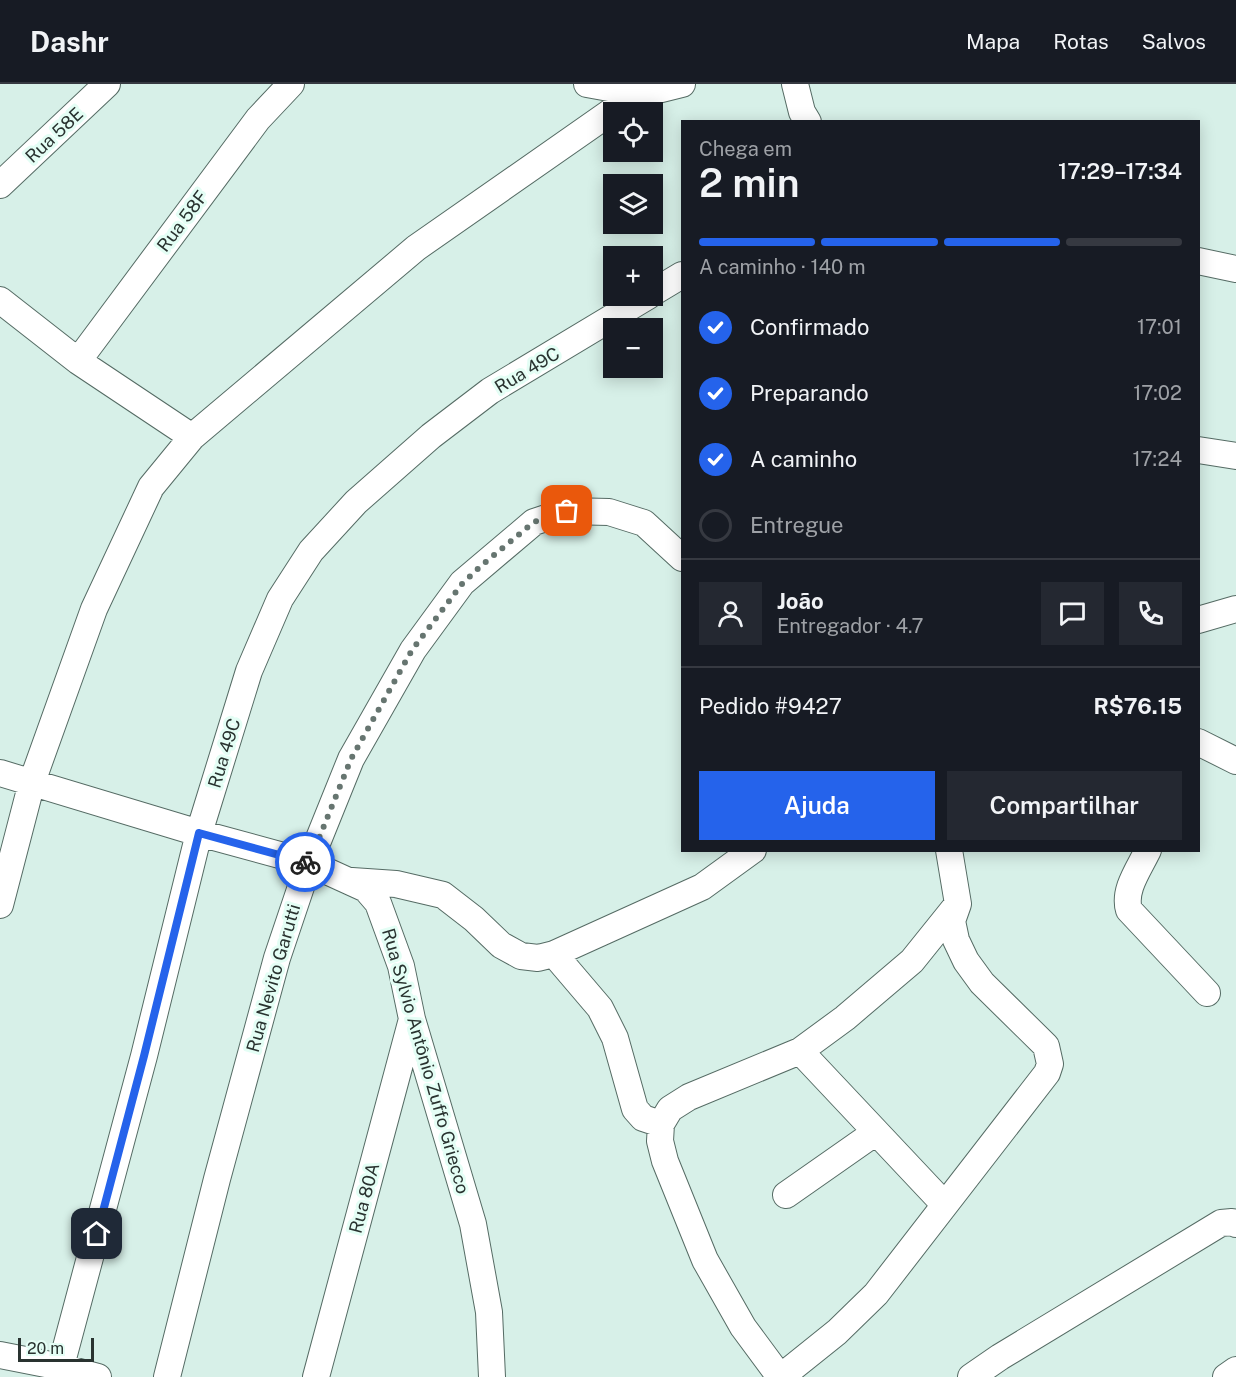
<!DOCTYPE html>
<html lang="pt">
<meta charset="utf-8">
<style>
body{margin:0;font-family:"Public Sans",sans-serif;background:#242831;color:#f1f3f6;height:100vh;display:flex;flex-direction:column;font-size:22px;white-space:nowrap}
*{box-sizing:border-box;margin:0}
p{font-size:20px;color:#9ea1a6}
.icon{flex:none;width:33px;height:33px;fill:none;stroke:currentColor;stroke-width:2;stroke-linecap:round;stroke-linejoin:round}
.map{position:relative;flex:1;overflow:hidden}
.panel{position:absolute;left:681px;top:36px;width:519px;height:732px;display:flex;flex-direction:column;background:#171b24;border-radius:0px;box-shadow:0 3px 15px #0003}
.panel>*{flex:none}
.controls{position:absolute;left:603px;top:18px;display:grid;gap:12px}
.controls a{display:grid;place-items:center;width:60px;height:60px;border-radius:0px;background:#171b24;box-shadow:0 3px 15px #0003;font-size:30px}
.scale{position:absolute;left:18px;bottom:15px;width:76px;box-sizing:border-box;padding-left:6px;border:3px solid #293330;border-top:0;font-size:16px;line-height:21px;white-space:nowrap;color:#293330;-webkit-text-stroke:4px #e4fef5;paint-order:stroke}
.pin{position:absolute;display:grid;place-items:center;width:51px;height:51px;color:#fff;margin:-26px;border-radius:12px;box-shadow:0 3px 9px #0006}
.courier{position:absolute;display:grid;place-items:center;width:60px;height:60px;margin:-30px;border:4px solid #2563eb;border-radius:50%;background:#fff;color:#222;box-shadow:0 2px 8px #0007}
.head em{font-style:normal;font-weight:600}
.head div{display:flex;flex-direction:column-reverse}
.head{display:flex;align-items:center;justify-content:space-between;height:102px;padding:0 18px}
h1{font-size:39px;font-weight:600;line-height:45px}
.bar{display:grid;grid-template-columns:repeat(4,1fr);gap:9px 6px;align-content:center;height:72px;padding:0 18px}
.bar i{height:8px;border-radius:4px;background:#363941}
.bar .on{background:#2563eb}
.bar p{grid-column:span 4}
.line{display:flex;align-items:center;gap:15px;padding:0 18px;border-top:2px solid #363941}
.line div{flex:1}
.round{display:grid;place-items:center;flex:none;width:63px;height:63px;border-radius:0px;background:#242831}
ol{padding:0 18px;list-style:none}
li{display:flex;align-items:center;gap:18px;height:66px}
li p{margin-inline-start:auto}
li .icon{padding:6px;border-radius:50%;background:#2563eb;color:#fff;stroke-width:4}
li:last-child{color:#9ea1a6}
li i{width:33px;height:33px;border:3px solid #363941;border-radius:50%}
.action{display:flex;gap:12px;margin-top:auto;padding:12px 18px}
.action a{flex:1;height:69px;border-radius:0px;background:#2563eb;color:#fff;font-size:24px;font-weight:600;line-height:69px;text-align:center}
.action a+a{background:#242831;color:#f1f3f6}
header{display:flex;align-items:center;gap:36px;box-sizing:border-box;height:84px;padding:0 30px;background:#171b24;border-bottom:2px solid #363941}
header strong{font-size:28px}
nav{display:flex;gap:33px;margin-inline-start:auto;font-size:21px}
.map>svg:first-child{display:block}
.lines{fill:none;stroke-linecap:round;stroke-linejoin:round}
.minor-casing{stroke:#556b64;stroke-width:28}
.minor{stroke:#fff;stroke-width:26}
.done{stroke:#667570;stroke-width:6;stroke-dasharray:0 10.8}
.route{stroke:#2563eb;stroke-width:8}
.labels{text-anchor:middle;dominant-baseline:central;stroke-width:6;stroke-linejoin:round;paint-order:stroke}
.street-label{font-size:18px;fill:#293330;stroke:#e4fef5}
</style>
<header>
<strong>Dashr</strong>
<nav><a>Mapa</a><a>Rotas</a><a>Salvos</a></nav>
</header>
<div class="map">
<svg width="1236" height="1293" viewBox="0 0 1236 1293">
<rect width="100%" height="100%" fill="#d7f0e8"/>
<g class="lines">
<g class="minor-casing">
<path id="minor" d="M587,0L642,10
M795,0L802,28L808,38
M0,101L107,0
M1198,177L1236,185
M652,209L682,191
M0,216L78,277L192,353
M78,277L258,35L291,0
M1198,366L1236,372
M1198,536L1236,525
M1198,658L1236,677
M0,689L199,749L309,779L366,805L378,819L401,882L412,935L473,1140L489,1228L492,1293
M1148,766C1139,785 1123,806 1129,826L1207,909
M352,797L396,800L443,811L474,835L501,861L521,872L538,874L554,870L702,803L753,766
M0,821L32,698L94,525L151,403L192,353L416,164L615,25L642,10L682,0
M554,870L600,924L615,954L635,1025L643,1034L661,1040
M800,967L944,1120
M786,1111L876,1048
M0,1271L61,1283L98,1293
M58,1293L144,972L199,749L249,587L280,515L311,467L356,418L431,352L490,307L648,212
M167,1293L217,1095L277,874L309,779L351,675L413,566L462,499L534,438L567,427L609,428L644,439L682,474
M316,1293L412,935
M780,1293L743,1243L705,1176L665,1077L660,1057L661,1040L670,1025L689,1013L800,967L845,934L912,877L957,821
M781,1293L837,1248L876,1210L1047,989L1050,980L1046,962L982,899L966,877L956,856L952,837L958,820L949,766
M971,1293L1000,1273L1221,1139L1232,1138L1236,1140
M1226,1293L1236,1286"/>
</g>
<use href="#minor" class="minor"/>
</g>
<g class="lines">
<path class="done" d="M305,778L309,779L351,675L412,566L462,500L482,481L534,438L567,427"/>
<path class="route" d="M97,1150L144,972L199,749L305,778"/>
</g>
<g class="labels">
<g class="street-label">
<text transform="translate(54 51) rotate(-43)">Rua 58E</text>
<text transform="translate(182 137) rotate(-53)">Rua 58F</text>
<text transform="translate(527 286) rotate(-31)">Rua 49C</text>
<text transform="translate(224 669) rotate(-73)">Rua 49C</text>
<text transform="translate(273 894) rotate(-74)">Rua Nevito Garutti</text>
<text transform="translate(426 977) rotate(74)">Rua Sylvio Antônio Zuffo Griecco</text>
<text transform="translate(364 1114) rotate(-75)">Rua 80A</text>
</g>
</g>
</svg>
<div class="controls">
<a><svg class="icon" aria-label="locate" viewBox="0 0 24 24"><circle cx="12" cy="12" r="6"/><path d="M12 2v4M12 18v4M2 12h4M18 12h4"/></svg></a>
<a><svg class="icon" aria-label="layers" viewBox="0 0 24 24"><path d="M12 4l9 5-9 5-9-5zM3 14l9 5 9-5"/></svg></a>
<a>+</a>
<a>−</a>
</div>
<div class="scale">20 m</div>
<div class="pin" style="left:567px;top:427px;background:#ea580c"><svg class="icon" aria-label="bag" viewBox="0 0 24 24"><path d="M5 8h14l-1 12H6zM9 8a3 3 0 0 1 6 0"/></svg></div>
<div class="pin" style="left:97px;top:1150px;background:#1f2937"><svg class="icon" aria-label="home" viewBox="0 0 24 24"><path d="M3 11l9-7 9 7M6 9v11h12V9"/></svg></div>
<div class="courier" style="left:305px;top:778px"><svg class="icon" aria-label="bike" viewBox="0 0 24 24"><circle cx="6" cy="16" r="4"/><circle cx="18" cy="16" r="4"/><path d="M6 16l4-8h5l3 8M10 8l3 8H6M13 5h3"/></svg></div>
<section class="panel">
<div class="head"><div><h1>2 min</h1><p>Chega em</p></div><em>17:29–17:34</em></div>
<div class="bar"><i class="on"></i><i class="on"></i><i class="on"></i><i></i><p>A caminho · 140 m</p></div>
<ol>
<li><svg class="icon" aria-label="check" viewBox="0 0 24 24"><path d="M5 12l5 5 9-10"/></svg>Confirmado<p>17:01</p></li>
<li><svg class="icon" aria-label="check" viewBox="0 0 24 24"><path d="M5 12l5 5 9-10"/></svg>Preparando<p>17:02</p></li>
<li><svg class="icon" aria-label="check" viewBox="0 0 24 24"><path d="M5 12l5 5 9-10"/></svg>A caminho<p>17:24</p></li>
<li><i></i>Entregue</li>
</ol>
<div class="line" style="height:108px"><a class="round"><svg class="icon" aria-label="person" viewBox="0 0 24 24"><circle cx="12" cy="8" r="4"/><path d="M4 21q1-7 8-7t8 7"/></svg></a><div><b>João</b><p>Entregador · 4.7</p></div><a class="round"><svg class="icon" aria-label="chat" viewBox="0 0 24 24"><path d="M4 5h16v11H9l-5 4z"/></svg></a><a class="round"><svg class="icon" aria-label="phone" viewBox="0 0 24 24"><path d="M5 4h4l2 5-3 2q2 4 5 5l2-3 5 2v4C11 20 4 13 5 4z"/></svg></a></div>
<div class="line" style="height:78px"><div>Pedido #9427</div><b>R$76.15</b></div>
<div class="action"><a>Ajuda</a><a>Compartilhar</a></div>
</section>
</div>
